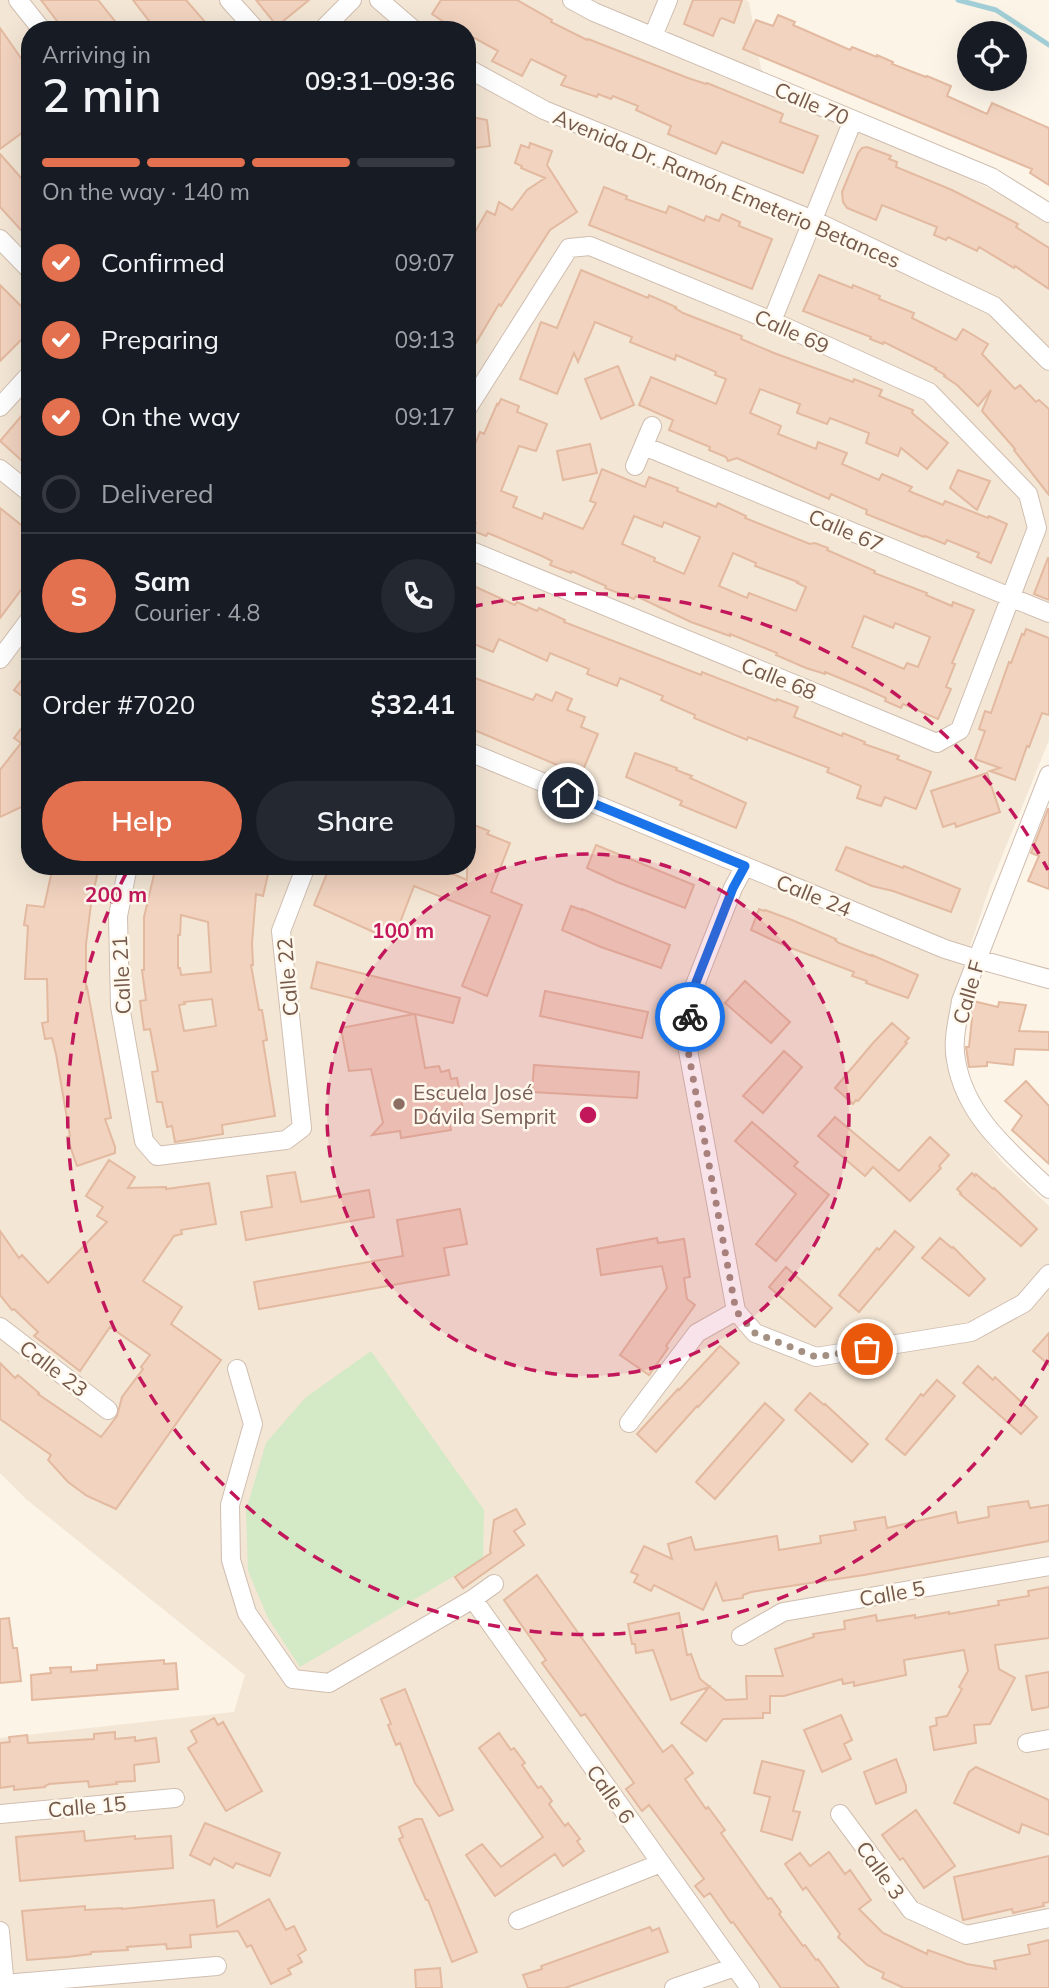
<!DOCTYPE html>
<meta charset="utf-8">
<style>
body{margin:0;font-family:Mulish,sans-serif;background:#242831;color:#f1f3f6;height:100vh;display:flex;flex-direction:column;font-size:26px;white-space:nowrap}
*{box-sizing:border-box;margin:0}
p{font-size:23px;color:#9ea1a6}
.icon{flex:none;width:38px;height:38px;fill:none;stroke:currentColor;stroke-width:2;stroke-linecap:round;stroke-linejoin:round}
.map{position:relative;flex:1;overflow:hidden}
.side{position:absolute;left:21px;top:21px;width:455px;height:854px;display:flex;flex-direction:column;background:#171b24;border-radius:28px;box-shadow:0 7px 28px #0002}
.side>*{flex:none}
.tools{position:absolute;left:957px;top:21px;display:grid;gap:14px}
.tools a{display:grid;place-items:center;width:70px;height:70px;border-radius:50%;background:#171b24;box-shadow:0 7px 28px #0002;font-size:35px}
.pin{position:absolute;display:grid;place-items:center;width:60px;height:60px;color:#fff;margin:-30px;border:4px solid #fff;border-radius:50%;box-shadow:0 2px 7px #0007}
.courier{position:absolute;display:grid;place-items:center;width:70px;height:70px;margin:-35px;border:5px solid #1a73e8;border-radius:50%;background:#fff;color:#222;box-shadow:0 2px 9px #0007}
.head em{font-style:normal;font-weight:600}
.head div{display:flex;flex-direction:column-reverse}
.head{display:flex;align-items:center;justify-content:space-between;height:119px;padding:0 21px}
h1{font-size:46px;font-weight:600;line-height:52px}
.bar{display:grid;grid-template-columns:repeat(4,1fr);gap:10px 7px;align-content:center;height:84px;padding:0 21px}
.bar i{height:9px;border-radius:5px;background:#363941}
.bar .on{background:#e3704f}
.bar p{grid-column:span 4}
.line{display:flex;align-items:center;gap:18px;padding:0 21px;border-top:2px solid #363941}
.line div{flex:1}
.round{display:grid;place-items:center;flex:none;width:74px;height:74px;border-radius:37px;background:#242831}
ol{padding:0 21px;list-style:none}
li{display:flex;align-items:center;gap:21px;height:77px}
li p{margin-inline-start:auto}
li .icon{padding:7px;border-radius:50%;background:#e3704f;color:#fff;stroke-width:4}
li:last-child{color:#9ea1a6}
li i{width:38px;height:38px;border:4px solid #363941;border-radius:50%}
.action{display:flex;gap:14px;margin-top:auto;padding:14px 21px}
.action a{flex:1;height:80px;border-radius:42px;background:#e3704f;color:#fff;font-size:28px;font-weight:600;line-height:80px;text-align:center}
.action a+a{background:#242831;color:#f1f3f6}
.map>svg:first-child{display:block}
.residential{fill:#f3e6d5;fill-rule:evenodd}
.green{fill:#d4e9c5}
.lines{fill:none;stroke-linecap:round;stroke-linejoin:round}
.stream{stroke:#a2cfd7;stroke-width:5}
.building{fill:#f1d3bf;stroke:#e3b9a0;stroke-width:2;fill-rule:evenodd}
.minor-casing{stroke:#d0beb0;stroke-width:20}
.minor{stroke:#fff;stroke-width:18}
.done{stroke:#a49082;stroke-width:7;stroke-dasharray:0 12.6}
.route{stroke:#1a73e8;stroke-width:9}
.ring{fill:none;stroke:#c2185b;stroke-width:3.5;stroke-dasharray:12 9}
.education-dot{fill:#8d6e63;stroke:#fff8ed;stroke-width:2.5}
.labels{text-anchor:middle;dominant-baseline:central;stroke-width:5;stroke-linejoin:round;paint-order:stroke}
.street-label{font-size:21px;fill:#755a4c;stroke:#fff8ed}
.education-label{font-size:21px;fill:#785e54;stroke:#fff8ed;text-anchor:start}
.centre{fill:#c2185b;stroke:#fff8ed;stroke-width:3.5}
.ring-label{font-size:21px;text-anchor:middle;font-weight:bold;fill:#c2185b;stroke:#fff8ed;stroke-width:5;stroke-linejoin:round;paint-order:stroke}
</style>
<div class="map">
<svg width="1049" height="1988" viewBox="0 0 1049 1988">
<rect width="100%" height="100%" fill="#fcf4e7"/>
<path class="residential" d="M0,0H745L749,2L763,80L1049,217V740L990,886L960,977L949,1034L952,1056L971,1121L1002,1162L1049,1206V1988H0V1738L234,1712L245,1675L26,1499L0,1473ZM30,30H467V866H30Z"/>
<path class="green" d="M371,1351L484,1510L483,1559L300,1667L268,1618L248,1571L246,1510L266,1443L305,1398Z"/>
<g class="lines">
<path class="stream" d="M958,0L996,10L1049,45"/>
</g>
<path class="building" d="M41,0H98L122,30H64Z
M133,0H186L212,30H156Z
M256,0H309L277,26Z
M441,0H517L552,20L551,22L587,40L588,39L688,78L706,84L707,83L783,114L780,122L818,136L803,173L722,142L716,154L668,134L671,126L636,110L638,106L613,96L611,99L598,94L597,97L561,85L566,76L531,59L522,76L492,61L498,51L467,34V30L457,28L456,30L432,14Z
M693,0H742L734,23L722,18L720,19L713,36L684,24Z
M778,15L795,22L793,25L850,50L852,47L877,57V55L893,62L892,64L926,77L927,76L951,86L947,96L987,114L992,103L1049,128V185L1030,173L1032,169L743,49L756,20L773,26Z
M0,28L30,71V127L0,149Z
M477,118L487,120L490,146L467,149V120Z
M530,143L552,151L547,165L577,212L550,230L501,306L499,304L467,358V246L487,211L495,215L499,202L512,210L527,190L545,178L521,168L522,166L515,163L521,145L529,148Z
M867,147L891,156L889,159L897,162L896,167L952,190L999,214L1018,224L1016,227L1049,248V289L1015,266L1014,268L979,247L977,251L948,237L946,240L934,235L937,227L882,205L876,220L847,208L843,202L842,192L858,153L862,148Z
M0,154L30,188V240L0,207Z
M604,187L627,196L626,199L666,213L669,206L704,221L706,216L719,221L722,214L740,222L739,226L772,239L752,289L589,225Z
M581,270L648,298L649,295L676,307L675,308L683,313L742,336L741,339L774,353L853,382L854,379L882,390L879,396L913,410L912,413L948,443L927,469L901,448L898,456L866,443L869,433L830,418L827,424L797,413L800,404L760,389L750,413L781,426L778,434L816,449L818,442L847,453L842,464L879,480L882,474L912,487L909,491L943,505L945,501L988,518L989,516L1007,524L991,563L977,557L979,553L947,540L945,544L925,536L924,537L866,514L867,510L831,494L829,499L737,458L728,461L726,457L709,450L710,447L669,430L673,420L639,405L651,377L716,404L726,379L715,375L716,372L676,355L675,360L630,342L632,337L595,322L578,362L574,353L557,394L520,379L541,322L557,328Z
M819,275L852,288L853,285L880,296L879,299L914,313L912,318L956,340L963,329L988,344L982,354L1015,389L1020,385L1036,402L1039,400L1049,409V495L1014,450L1015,449L982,411L991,390L978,406L957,385L944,376L945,375L935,369L936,368L884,342L883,344L870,339L871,337L803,311Z
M0,285L30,315V331L0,361Z
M618,366L634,405L601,419L585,379Z
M501,399L519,406L517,412L547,424L536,451L519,446L501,491L517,497L513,507L542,519L544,513L583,529L596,503L590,501L602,469L645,487L649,477L678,488L677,491L716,507L718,503L746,516L745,518L810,544L815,543L828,548L827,550L875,571L874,573L927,593L926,595L952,606L953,602L974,610L952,663L955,664L946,687L951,689L938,719L903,704L901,708L885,701L886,698L864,688L825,672V674L806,668L776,655L777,653L740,638L730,634V636L691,622L636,596L634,599L605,588L606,586L572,571L571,573L550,565L552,561L542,556L488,533L486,536L473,531L476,523L467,520V465L480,432L484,434L497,404L498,405ZM634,516L662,527L664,522L700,537L684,574L654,561L655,558L622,544ZM733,553L756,563L755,566L798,582L797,583L806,587L796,611L749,593L747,598L719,586ZM864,616L893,628L895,623L930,637L918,667L907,663L904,669L852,647Z
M30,406V468L0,441Z
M590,444L597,473L563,480L557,451Z
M958,470L990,481L977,510L950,488Z
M0,508L30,532V578L0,618Z
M1048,558H1049V600L1034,594Z
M467,583L515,605L517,602L537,611L539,608L565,620L564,622L701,675L702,672L776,701L777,699L798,707L794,717L842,736L843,733L865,742L864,744L899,756L897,759L931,772L916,809L885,797L881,806L857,798L861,786L827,772L829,768L748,737L747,740L694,718L695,715L661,700L663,696L620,678L617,686L587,674L589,669L550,653L547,661L499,639L493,652L467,641Z
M1026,629L1049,638V715L1042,713L1029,747L1027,746L1015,780L990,771L1000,768L975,759L985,731L979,729L985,711L991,713L1009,662L1011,663L1022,634L1024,635Z
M30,669V702L14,690Z
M467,675L533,700L536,694L552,701L556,692L572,699L567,710L585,717L581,727L598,734L581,775L467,727Z
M30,717V803L0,817V770L21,743L14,738Z
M635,753L677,768L676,770L692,776L690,778L746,803L736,828L680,805L682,801L626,777Z
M987,773L1000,812L956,827L955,823L943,827L931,791Z
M1048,809H1049V889L1028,881L1039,856L1031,853Z
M474,825L489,831L487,834L510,843L491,892L522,905L487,996L462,986L490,916L414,886L393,941L314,905L330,866H434L467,880V842Z
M596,845L694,885L685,908L617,882L587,868Z
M846,847L903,868L904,866L960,889L951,912L893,891L872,886L836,870Z
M53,866H99L91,904L86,944V988L87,987L111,1118L105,1119L115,1147V1153L77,1166L67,1137L70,1136L56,1054L52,1038L45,1039L42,1023L48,1022L47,979H25L28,926L24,925L27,905L44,907Z
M156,866H196V869L221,874L223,866H270L263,896L256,894L252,943L253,965H251L259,1010H262L267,1040L263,1041L275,1116L222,1125L223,1134L175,1142L172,1126L167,1127L162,1102H157L152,1072L158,1071L150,1029L144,1030L140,1001L146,1000L142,970H144V917ZM181,915L208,922L211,972L181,975L180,968H178V935H180ZM212,999L216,1026L184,1031L179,1005L185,1004L184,1002Z
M571,906L582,910V909L670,945L661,968L601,947L562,930Z
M759,909L764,911L765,910L792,920L836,939L835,940L839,943L872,956V955L918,975L908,998L866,983L867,981L852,976L854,972L786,946L751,930Z
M317,962L460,998L453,1023L415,1014L425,1068L439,1066L441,1072L449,1070L451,1079L457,1078L463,1110L457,1111L459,1121L449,1122L451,1130L401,1138L400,1131L372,1135L383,1123L371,1069L349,1071L341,1028L414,1014L311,988Z
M745,981L790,1022L771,1043L725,1003Z
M545,991L648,1012L642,1038L540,1016Z
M973,1001L998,1007L999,1002L1026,1005L1019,1031L1049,1032V1050L1015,1049L1013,1065L987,1062V1066L969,1067L966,1047H969L972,1018H970Z
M892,1023L909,1038L905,1042L907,1043L858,1101L856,1100L853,1104L835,1088L873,1043Z
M784,1051L802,1067L763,1113L743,1096Z
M534,1065L639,1072L637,1098L532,1092Z
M1026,1081L1049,1106V1164L1012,1130L1022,1116L1005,1101Z
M835,1117L899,1171L930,1137L949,1155L939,1166L941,1168L910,1201L873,1167L865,1176L818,1136Z
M752,1122L798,1162L794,1166L829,1195L776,1261L756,1244L796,1194L735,1141Z
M109,1160L135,1177L128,1188L166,1187V1189L209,1183L216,1224L181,1230L182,1234L174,1236L143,1281L182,1307L171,1324L221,1360L116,1509L87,1496L68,1482L48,1460L51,1455L0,1419V1363L15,1378L18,1375L39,1393L38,1394L101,1437L117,1416L122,1397L143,1369L141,1367L150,1355L110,1327L80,1371L34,1336L38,1332L14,1309L12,1310L0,1295V1231L19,1258L22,1255L48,1283L107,1222L97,1216L103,1207L86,1196Z
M295,1172L301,1202L369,1190L374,1217L246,1240L241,1212L272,1207L267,1176Z
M972,1173L975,1176L976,1174L993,1189L994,1188L1037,1229L1021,1246L960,1194L961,1193L957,1189Z
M460,1209L467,1244L444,1248L449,1275L259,1309L254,1282L403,1256L397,1220Z
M895,1231L914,1247L859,1312L839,1295L877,1248L879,1250Z
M657,1238L658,1243L684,1239L690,1277L684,1278L687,1299L695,1305L666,1346L668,1348L649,1375L620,1355L667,1288L662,1266L601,1275L597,1249Z
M940,1238L952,1248L953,1247L985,1279L969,1296L922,1258Z
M786,1267L832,1308L815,1327L769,1287Z
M1049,1333V1365L1033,1351Z
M720,1346L739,1363L698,1407L697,1406L656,1452L637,1434L678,1389L679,1390Z
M978,1366L993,1380L995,1377L1037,1417L1021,1434L963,1383Z
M937,1380L955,1396L905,1455L886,1439L921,1394L923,1396Z
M810,1393L824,1405L825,1404L868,1444L852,1462L795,1410Z
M765,1403L784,1420L715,1499L696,1482Z
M1028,1501L1030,1508L1049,1505V1541L864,1575L751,1592L743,1595V1598L723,1601L716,1583L703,1610L654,1585L651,1591L634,1582L638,1575L631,1572L644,1546L672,1559L668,1544L691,1537L695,1550L777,1536L779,1550L821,1543L820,1536L856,1530L854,1522L885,1517L887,1528L956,1512L958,1523L989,1517L988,1507Z
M516,1509L525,1524L514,1531L524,1545L463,1588L455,1577L491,1553L490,1551L494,1520Z
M537,1575L663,1752L672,1745L693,1773L685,1779L706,1809L708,1807L725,1830L721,1833L768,1899L771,1898L781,1912L779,1914L803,1946L805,1945L816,1960L818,1959L839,1988H781L733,1922L731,1923L710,1893L704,1897L695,1886L704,1879L649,1805L642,1811L626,1789L634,1783L585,1714L581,1716L542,1663L546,1660L504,1600Z
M1049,1587V1638L995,1645L999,1669L1015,1678L990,1724L974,1725L976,1743L934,1750L930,1727L937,1725L936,1718L947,1716L962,1689L959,1687L968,1671L964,1650L904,1660L906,1675L854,1686V1682L843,1684L842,1679L784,1696H770V1713H763V1718L723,1719L706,1741L681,1723L709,1687L671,1700L653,1650L636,1653L635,1644H632L628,1624L679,1613L687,1655L691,1654L700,1679L726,1700L747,1699L746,1676H783L775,1649L814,1637L813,1634L845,1629L844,1621L876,1615L877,1621L915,1615V1618L949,1612V1614L999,1605L998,1601L1029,1596L1028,1591Z
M9,1618L13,1648H17L21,1681L0,1683V1619Z
M164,1660V1664L176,1663L178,1689L32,1700L31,1675L51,1673L50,1668L71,1667V1672L97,1670V1665Z
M1049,1672V1707L1032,1710L1026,1676Z
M405,1689L453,1810L439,1816L415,1783L400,1743L396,1745L388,1725L391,1724L381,1699Z
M841,1715L852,1740L844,1744L851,1759L822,1772L804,1730Z
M214,1718L218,1725L223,1722L262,1791L226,1811L188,1748L197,1742L191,1731Z
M115,1732V1739L135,1737V1741L156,1738L159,1762L134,1765L135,1781L116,1782L117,1784L89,1787L88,1781L49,1784L45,1786V1787L14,1790V1786L0,1788V1743L10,1742L9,1737L27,1735L28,1743L94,1739V1734Z
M499,1733L511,1750L514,1748L525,1763L522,1765L538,1788L541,1786L552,1801L549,1804L565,1826L568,1823L580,1839L577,1841L584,1851L563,1866L555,1854L495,1896L466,1855L482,1844L501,1867L543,1837L479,1748Z
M896,1759L906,1786V1792L876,1804L864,1772Z
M762,1761L804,1771L793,1811L800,1812L792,1840L761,1831L770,1797L754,1793Z
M976,1767L1049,1800V1835L1022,1824L1019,1833L954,1803L969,1772Z
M916,1810L955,1866L924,1888L903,1858L900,1860L882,1835Z
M416,1819H422L477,1952L452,1962L428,1900H426L399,1839L403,1837L399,1827Z
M205,1823L280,1853L270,1876L236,1863L233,1868L214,1858L210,1865L190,1855Z
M84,1831L85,1841L135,1836V1839L171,1836L173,1868L20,1881L16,1837Z
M829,1852L845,1874L850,1870L871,1900L859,1909L883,1933L927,1954L928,1950L967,1964L996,1969L994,1961L1030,1954L1028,1945L1049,1940V1988H904L882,1978L884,1973L867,1965L838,1937L840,1934L806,1887L803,1890L785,1864L800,1853L810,1866Z
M1049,1856V1902L1043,1903L1044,1906L1013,1913L1012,1909L963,1920L954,1877Z
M269,1899L286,1930L294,1926L306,1950L298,1955L302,1962L288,1969L291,1974L271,1984L251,1945L247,1947L238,1931L190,1935L191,1947L167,1949L166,1944L127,1947L128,1950L91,1952V1954L67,1957L27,1960L22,1911L85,1906V1910L122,1908V1909L214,1900L217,1927Z
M650,1927L652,1931L659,1928L668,1952L565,1988H528L523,1975L542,1969L541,1966Z
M440,1968L442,1988H416L415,1970Z"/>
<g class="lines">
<g class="minor-casing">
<path id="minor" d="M18,0L42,30
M229,0L256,30
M379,0L414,30
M572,0L594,12L991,177L1049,213
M322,30L352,0
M653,36L668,0
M467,68L544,110L813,220L994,306L1049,361
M0,239L30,270
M772,321L853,120
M0,407L30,374
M467,409L569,248L590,246L772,321L929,392L1028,494L1037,528L960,730L937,743L467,549
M644,446L1049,613
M635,466L652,426
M0,469L30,493
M0,659L30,619
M467,751L945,949L977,959L1049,979
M1049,775L961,1001C958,1020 952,1041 956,1060C965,1116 1010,1152 1049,1189
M128,866L118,916L120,1006L144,1141L157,1156L286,1140L302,1128L281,931L306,866
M745,866L733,888L693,990L687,1045L736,1311L755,1333L816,1357L971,1332L1024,1303L1049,1274
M0,1327L108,1410
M237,1369L253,1424L230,1505L231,1560L247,1613L293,1679L329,1683L473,1599L494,1584
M629,1423L697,1333L736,1311
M473,1599L750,1988
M741,1636L783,1612L1049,1566
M1027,1743L1049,1739
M0,1814L175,1798
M840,1814L911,1910L966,1935L1049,1918
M518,1920L661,1863
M0,1931L5,1988
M4,1984L217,1966
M674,1988L735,1967"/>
</g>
<use href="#minor" class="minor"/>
</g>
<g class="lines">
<path class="done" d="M690,1017L687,1045L736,1311L755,1333L816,1357L867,1349"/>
<path class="route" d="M568,793L745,866L733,888L693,990L690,1017"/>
</g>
<circle cx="588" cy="1115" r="261" fill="#c2185b" fill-opacity=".12"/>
<g class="ring">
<circle cx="588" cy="1115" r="261"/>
<path d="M1048 1360A521 521 0 1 1 130 866M471 607A521 521 0 0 1 1048 870"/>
</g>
<circle class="education-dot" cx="399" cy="1104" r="7"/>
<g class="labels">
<g class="street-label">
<text transform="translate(812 103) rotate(23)">Calle 70</text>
<text transform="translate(727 188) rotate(23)">Avenida Dr. Ramón Emeterio Betances</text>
<text transform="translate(792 331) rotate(24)">Calle 69</text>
<text transform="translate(846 530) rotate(23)">Calle 67</text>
<text transform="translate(779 678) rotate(22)">Calle 68</text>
<text transform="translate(814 895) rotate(22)">Calle 24</text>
<text transform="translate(121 975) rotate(-93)">Calle 21</text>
<text transform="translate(287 977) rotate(-95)">Calle 22</text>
<text transform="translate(968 992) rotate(-74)">Calle F</text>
<text transform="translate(54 1368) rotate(37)">Calle 23</text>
<text transform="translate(892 1593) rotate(-10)">Calle 5</text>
<text transform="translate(611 1794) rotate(55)">Calle 6</text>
<text transform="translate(87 1806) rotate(-5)">Calle 15</text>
<text transform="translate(881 1870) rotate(54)">Calle 3</text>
</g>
<g class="education-label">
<text x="413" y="1092">Escuela José<tspan x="413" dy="24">Dávila Semprit</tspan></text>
</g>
</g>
<circle cx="588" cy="1115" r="10" class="centre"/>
<g class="ring-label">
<text x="116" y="902">200 m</text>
<text x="403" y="938">100 m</text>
</g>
</svg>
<div class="tools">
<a><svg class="icon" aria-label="locate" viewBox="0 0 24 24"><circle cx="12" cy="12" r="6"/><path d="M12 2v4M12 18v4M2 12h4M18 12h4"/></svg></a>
</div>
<div class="pin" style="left:867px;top:1349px;background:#ea580c"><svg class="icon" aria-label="bag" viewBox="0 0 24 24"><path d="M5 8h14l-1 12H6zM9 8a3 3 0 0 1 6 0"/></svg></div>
<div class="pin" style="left:568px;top:793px;background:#1f2937"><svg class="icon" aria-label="home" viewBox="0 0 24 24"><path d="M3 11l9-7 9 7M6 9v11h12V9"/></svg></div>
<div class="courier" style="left:690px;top:1017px"><svg class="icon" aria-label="bike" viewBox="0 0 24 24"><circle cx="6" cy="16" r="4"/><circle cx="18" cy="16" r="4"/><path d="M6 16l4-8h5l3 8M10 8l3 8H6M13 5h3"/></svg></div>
<section class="side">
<div class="head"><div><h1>2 min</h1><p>Arriving in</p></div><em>09:31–09:36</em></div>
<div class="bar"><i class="on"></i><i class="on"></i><i class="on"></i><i></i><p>On the way · 140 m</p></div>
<ol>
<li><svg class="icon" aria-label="check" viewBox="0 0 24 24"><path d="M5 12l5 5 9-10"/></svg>Confirmed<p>09:07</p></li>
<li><svg class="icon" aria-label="check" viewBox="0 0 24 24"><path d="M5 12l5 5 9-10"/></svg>Preparing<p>09:13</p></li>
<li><svg class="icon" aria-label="check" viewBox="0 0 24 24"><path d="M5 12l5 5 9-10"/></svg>On the way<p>09:17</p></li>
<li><i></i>Delivered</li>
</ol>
<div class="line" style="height:126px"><b class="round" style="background:#e3704f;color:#fff">S</b><div><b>Sam</b><p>Courier · 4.8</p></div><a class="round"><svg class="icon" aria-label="phone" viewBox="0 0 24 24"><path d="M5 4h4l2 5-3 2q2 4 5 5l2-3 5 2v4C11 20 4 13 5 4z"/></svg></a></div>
<div class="line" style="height:91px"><div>Order #7020</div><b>$32.41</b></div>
<div class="action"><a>Help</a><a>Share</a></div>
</section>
</div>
